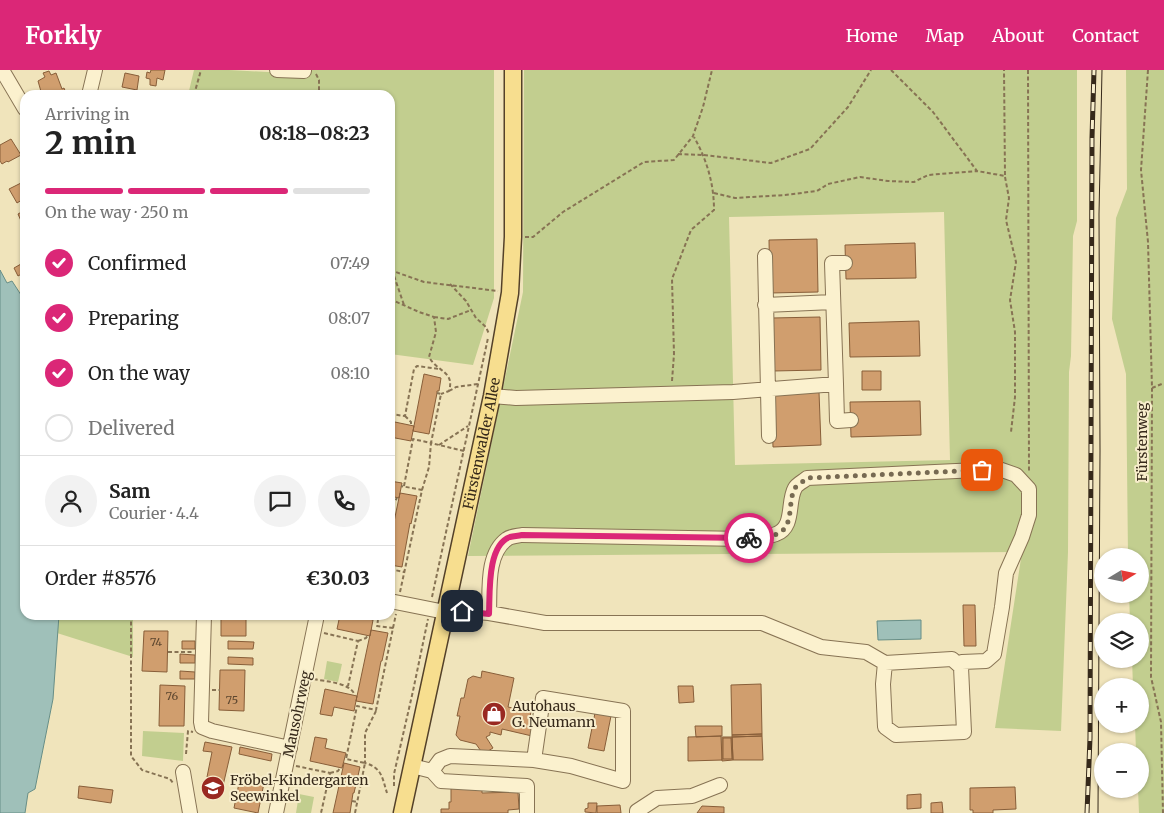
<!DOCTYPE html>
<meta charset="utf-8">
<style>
body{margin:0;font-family:Merriweather,serif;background:#f2f2f2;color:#222;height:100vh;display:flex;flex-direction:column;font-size:19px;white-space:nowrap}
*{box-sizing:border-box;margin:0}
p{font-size:16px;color:#767676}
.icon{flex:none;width:28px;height:28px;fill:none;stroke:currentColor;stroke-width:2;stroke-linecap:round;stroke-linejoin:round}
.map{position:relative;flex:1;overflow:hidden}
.sheet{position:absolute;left:20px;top:20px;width:375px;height:530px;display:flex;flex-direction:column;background:#fff;border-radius:15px;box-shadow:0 1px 4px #0004}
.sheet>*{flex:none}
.needle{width:32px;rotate:80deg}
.buttons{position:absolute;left:1094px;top:478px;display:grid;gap:10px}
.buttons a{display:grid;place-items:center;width:55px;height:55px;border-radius:50%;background:#fff;box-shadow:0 1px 4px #0004;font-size:25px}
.pin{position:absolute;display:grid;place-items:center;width:42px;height:42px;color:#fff;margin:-21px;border-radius:10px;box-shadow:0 2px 8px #0006}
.courier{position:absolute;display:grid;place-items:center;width:50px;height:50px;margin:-25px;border:4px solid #db2777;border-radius:50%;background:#fff;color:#222;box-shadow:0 1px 6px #0007}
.overview em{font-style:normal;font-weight:700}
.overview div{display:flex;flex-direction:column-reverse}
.overview{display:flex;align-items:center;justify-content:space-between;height:85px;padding:0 25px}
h1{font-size:32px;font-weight:700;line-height:38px}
.bar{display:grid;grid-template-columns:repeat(4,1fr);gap:8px 5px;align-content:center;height:60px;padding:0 25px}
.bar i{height:6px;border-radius:4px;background:#e0e0e0}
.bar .active{background:#db2777}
.bar p{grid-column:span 4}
.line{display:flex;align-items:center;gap:12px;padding:0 25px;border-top:1px solid #e0e0e0}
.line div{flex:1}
.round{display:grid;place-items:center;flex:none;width:52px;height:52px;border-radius:26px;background:#f2f2f2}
ol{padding:0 25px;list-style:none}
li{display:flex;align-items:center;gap:15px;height:55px}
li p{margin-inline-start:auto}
li .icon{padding:5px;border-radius:50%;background:#db2777;color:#fff;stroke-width:4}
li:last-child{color:#767676}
li i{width:28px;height:28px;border:2px solid #e0e0e0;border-radius:50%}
header{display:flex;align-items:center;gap:30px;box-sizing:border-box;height:70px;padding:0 25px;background:#db2777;color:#fff}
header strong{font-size:24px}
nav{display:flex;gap:28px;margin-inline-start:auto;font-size:18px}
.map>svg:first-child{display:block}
.green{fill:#c2ce8f;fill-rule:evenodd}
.water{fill:#9fc0b9;stroke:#678e87}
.building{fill:#d09e6e;stroke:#885e39}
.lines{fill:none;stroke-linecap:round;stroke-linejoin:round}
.minor-casing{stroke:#877354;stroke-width:16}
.major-casing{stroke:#544129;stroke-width:19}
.path{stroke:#877354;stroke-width:2;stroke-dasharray:4 2.5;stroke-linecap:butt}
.minor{stroke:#fbf1ce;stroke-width:14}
.major{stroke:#f7de8f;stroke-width:16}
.tram{stroke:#36291a;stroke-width:1}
.rail-casing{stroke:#36291a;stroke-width:5}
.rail{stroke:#f7edcb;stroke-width:3;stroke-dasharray:9;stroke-linecap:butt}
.done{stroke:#776a52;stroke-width:5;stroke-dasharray:0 9}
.route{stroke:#db2777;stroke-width:6}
.labels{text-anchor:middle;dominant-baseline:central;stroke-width:4;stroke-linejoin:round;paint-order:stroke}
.number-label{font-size:11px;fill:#5c462f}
.street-label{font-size:14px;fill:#36291a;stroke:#f7edcb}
.poi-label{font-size:14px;fill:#36291a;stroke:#f7edcb;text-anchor:start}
</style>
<header>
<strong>Forkly</strong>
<nav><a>Home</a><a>Map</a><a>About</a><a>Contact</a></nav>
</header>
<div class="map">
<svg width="1164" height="743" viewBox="0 0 1164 743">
<rect width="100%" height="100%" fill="#f0e4bb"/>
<path class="green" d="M194,0H229L306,4V0H494V228L473,295L390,284V25H188Z
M524,0H1077V151L1073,166L1071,286L1069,302L1068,482L1061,661L995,658L1022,482L468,486L523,222ZM944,142L950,390L735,395L729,147Z
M1126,0H1164V743H1139L1138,719H1140V681H1136L1135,654H1140V616H1133L1132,589H1140V551H1130L1129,524H1140V486H1128L1126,304L1112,249L1116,148L1127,119Z
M59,545H133V587L57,563Z
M327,591L342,594L338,612L324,609Z
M143,661L184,663L183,691L142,686Z
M299,724L314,727L311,743H296Z"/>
<path class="water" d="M0,200L7,213L12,211L25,231V331L23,332L25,341V545H59L53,629L35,719L28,723L25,743H0Z
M921,550V569L878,570L877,551Z"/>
<path class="building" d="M151,0H165L163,10L157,8L156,16L150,15V9L146,8L147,2L150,3Z
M49,1L51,5L56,3L62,19L64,18L66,23L64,25H42L38,11L45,7L43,3Z
M125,3L139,6L137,20L122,17Z
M11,69L21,85L8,92L7,91L2,94L0,91V75Z
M25,111V128L17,133L9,119Z
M25,140V160L18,144Z
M817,169L818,222L770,223L769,170Z
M915,173L916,208L846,209L845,175Z
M21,194L25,202L18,206L14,198Z
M820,247L821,300L773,301L772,248Z
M919,251L920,286L850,287L849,253Z
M862,301H881V320H862Z
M424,304L441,308L439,321H437V323L429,364L413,361Z
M819,322L821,375L773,377L771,324Z
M920,331L921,365L851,367L850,332Z
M390,351L414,356L411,371L390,367Z
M390,411L402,413L399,428L390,426Z
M400,423L417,426L411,454L410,453L402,497L390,495V471Z
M963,535H975L976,576H964Z
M162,545H186V548L162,547Z
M221,545H246V566H221Z
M340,545H353L373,550L370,566L337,559Z
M371,560L388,563L382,591H381L373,634L356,631Z
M144,561H168L167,602L142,601Z
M182,571H195V579H182Z
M228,571L254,572L253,579H228Z
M180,584L195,585V593H180Z
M228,587L253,588V595L228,594Z
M220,600H245L244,641L219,640Z
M180,601L195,602V609H180Z
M482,601L514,608L508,637L531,642L529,650L536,651L532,666L502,659L501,665L490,662V665L486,667L493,678L483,684L476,674L460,670L456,665L460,646H457L461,628H464L468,609L473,606L481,608Z
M761,614L762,664L732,665L731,615Z
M160,615L185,616L184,656H159Z
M678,616H693L694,632L679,633Z
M325,619L357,626L354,641L334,637L332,646L320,644Z
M595,643L611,646L604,681L588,678Z
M695,656H722V666L696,667Z
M762,664V666L732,667V665Z
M762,666L763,690H733L732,667Z
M315,667L327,669L325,678L346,683L342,698L310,691Z
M688,667L721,666L722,690L688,691Z
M722,667H732L733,690L722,691Z
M723,668H731L732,689H723Z
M205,672L232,677L222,720L213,718L215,709L207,707L212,682L203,681Z
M240,677L272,684L271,691L239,684Z
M344,693L360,697L354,723H353L350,743H333Z
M240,708L264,713L258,743L234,738Z
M79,716L113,720L111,733L78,728Z
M482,716V723L518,722L519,739L508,740V743H441V739H449V732H451V717Z
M1015,717L1016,739L993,740V743H973V740H970V718Z
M921,724V738L907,739V725Z
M942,732L943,743H931V733Z
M588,733H597L596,743L585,742V739L588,738Z
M620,735L621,743H597V736Z
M702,736L724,737V743H697Z"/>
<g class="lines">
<g class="minor-casing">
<path id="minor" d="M2,0L25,39
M277,0L304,1
M89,25L95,0
M765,186L769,366
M765,235L833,232
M836,314L832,193H845
M492,326L516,328L733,322L836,314L837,351L851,350
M390,531L445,542
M462,541L489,543L545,553H762L821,577L866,582L885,593L883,614L885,657L896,665L964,662L961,597L952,589L885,593
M489,543C490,520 486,484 507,469C511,466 517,466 522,465L744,469C754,468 767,467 776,464C795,457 787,432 795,418C797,414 804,411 807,408L999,399L1016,405L1029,419V445L1022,467L1006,503L1002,537L994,584L986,591L962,592L958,594
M204,545L201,652L202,657L212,661L290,678
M412,696L432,701L440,690L450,686L534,690L543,628L623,641V711L571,696L534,690
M432,701L441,711L527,716V743
M183,702L190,743
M276,743L317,545
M637,743V741L657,728L692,726L720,715"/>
</g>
<g class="major-casing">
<g id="major">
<path id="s1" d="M402,743L492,326L510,223L513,167V0"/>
</g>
</g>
<path class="path" d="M891,0L933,42L977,101L1005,106L1004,0
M1028,0L1029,403
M1148,0L1141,100L1148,172L1152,318L1151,607L1161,652L1163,743
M316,4L319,10V25
M194,25L201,0
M678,84L704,85L771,93L810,79L848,37L871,0
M1005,107L1009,128L1006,150L1016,192L1010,230L1015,262V327L1011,362
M714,123L735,128L785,125L817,121L828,114L860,107L888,111L914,112L928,105L977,101
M525,167H533L563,142L644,92L674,90L693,66L703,37L712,0
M390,200L424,212L498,221
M392,200L404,235
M450,214L466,231L476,248L486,257L489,264
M390,229L419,242L434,247L436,262L429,287C437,302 455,301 449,321L441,324
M434,247L448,249L471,240
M672,311L674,284L672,209L691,160L714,140C714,114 707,90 694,67
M1152,318L1164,313
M449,321L456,317L478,314
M390,344L405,346L414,299L417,296L439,299
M405,346L411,352V355
M439,375L468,356
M404,416L413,369L431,373L441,324L437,323
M422,420L429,397L431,373L464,381
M390,433L395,431L397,428
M390,499L404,502
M400,522L422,420L401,416
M432,527L488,268
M131,545V686L142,700L170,709L173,713
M215,545H221
M393,558L396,544
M324,563L358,571L348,616
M358,571L366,568L368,565
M168,582H193
M314,609C327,612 349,612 355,625
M212,620H220
M376,641L365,663V693C382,698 382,707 387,723
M186,684L188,661L193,662
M296,696L330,703L321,743
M330,703L338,701L340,698
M394,716V704L413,621L428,549
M261,728L269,730
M352,731L357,732
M355,743L365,693L346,689L357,636L376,640L393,558L377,556L378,550"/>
<use href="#minor" class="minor"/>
<use href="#major" class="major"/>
<path class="tram" d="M1098,743L1100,381L1099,144L1102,0"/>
<g class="rail-casing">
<path id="rail" d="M1087,743L1090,668L1092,68L1094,0"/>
</g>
<use href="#rail" class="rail"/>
</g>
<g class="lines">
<path class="done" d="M749,468C758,467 769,467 777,464C795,457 787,432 795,418C798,414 804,411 807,408L982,400"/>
<path class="route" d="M462,541L489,544C490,523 487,475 510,467C514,466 518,466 522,465L749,468"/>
</g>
<defs>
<g id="shop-disc" transform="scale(1.25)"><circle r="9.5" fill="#992921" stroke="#f7edcb"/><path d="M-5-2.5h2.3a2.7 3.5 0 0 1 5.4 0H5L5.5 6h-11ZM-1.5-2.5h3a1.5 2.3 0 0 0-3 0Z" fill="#fff"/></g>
<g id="school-disc" transform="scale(1.25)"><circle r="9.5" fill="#992921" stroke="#f7edcb"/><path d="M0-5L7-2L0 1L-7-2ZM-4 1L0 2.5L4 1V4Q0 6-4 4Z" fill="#fff"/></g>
</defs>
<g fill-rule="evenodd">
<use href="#shop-disc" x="494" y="644"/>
<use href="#school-disc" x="213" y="718"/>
</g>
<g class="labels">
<g class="number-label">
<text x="156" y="572">74</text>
<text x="172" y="626">76</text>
<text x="232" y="630">75</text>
</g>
<g class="street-label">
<text transform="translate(1142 372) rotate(-90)">Fürstenweg</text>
<text stroke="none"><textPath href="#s1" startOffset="378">Fürstenwalder Allee</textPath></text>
<text transform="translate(297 644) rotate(-78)">Mausohrweg</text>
</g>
<g class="poi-label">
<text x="512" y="636">Autohaus<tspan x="512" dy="16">G. Neumann</tspan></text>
<text x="230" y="710">Fröbel-Kindergarten<tspan x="230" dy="16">Seewinkel</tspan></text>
</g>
</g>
</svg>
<div class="buttons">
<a><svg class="needle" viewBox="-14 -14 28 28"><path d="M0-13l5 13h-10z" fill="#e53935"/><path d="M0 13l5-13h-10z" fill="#767676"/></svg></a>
<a><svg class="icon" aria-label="layers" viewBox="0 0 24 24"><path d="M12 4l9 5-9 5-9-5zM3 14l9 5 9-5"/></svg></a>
<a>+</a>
<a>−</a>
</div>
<div class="pin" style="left:982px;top:400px;background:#ea580c"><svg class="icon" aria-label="bag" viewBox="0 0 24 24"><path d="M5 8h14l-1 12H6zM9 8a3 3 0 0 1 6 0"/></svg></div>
<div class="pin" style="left:462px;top:541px;background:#1f2937"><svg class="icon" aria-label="home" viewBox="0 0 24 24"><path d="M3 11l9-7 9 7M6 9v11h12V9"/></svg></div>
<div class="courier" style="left:749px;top:468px"><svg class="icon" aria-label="bike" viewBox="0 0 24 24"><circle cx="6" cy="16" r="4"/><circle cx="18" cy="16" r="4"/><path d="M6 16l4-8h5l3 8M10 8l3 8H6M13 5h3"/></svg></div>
<section class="sheet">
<div class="overview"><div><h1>2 min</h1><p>Arriving in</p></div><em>08:18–08:23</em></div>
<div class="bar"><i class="active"></i><i class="active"></i><i class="active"></i><i></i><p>On the way · 250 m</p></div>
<ol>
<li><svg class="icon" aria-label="check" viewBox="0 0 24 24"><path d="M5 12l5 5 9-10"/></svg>Confirmed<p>07:49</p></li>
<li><svg class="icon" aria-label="check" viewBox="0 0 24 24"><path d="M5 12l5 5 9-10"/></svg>Preparing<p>08:07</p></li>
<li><svg class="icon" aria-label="check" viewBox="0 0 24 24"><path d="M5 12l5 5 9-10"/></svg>On the way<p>08:10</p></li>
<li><i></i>Delivered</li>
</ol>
<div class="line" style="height:90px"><a class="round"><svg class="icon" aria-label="person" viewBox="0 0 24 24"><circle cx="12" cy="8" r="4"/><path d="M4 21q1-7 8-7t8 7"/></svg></a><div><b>Sam</b><p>Courier · 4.4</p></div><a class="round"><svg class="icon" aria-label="chat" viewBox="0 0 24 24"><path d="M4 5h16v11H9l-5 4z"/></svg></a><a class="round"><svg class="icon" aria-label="phone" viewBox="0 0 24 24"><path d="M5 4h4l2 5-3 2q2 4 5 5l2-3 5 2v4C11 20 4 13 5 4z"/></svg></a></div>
<div class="line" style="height:65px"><div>Order #8576</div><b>€30.03</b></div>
</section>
</div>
